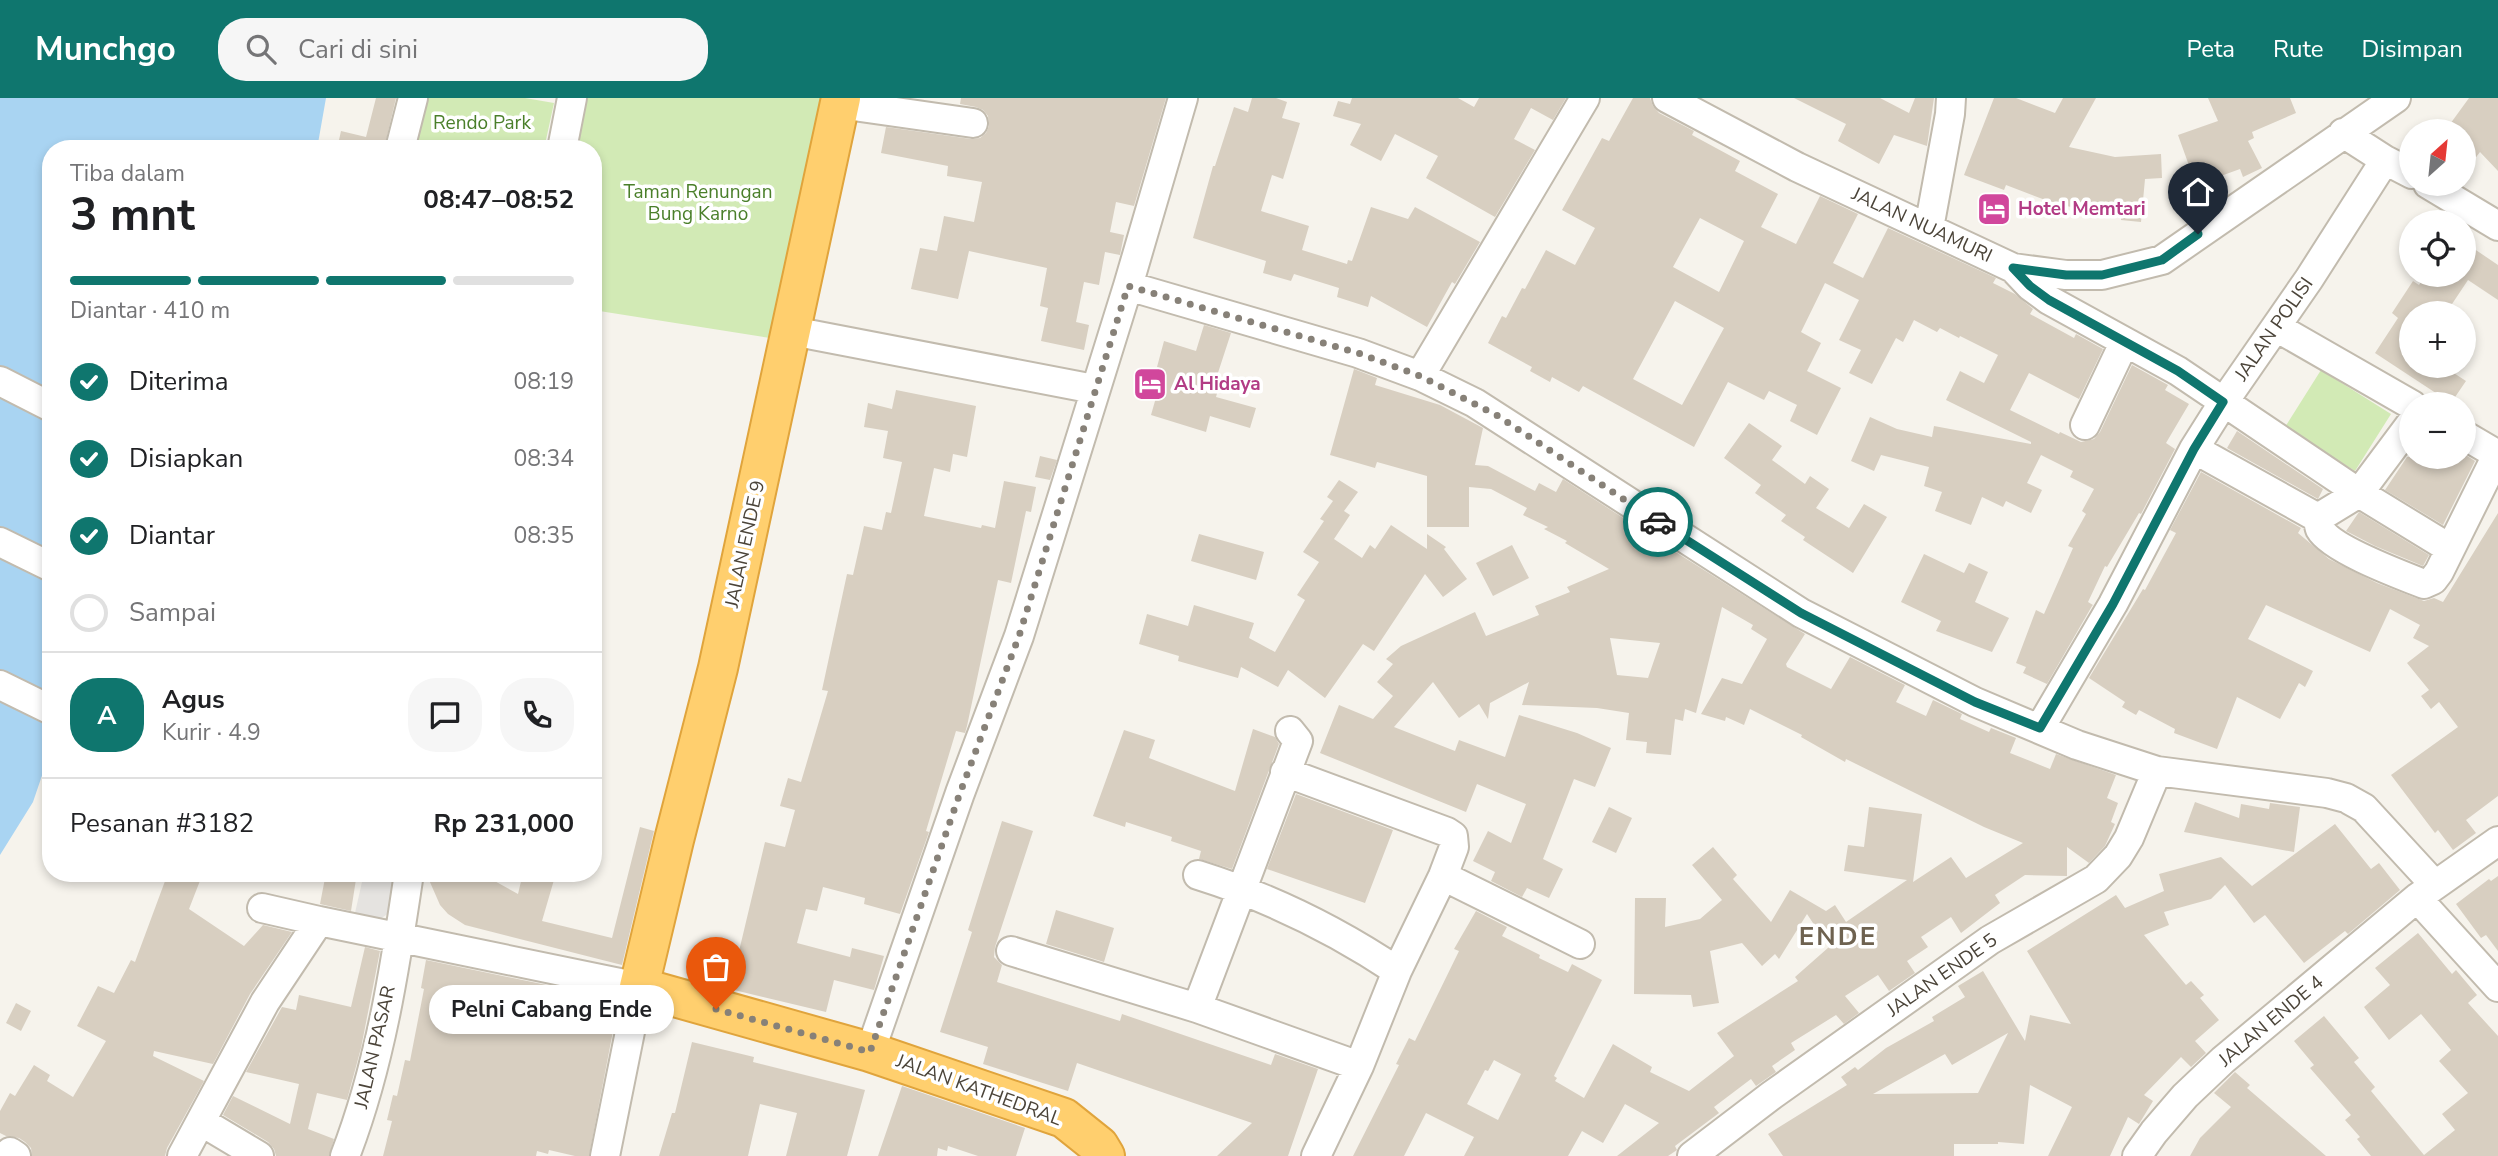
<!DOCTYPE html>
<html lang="id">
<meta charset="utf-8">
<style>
body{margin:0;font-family:"Nunito Sans",sans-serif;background:#f6f6f6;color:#202124;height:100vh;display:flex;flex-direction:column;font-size:26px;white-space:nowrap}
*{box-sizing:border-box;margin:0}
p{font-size:23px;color:#757577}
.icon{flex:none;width:38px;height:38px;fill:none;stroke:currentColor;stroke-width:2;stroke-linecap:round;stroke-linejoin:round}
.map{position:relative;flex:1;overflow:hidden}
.drawer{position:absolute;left:42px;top:42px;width:560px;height:742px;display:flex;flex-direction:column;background:#fff;border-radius:28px;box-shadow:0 4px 10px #0003}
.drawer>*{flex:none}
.needle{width:46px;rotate:27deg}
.buttons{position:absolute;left:2399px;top:21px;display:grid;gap:14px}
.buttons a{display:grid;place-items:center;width:77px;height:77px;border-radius:50%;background:#fff;box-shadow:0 4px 10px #0003;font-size:35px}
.pin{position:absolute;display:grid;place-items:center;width:60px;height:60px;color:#fff;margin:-72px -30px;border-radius:50% 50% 50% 0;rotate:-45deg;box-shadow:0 0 7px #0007}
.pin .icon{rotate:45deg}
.courier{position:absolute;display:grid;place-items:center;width:70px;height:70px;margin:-35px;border:5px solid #0f766e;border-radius:50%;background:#fff;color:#222;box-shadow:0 2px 9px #0007}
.bubble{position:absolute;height:49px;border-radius:24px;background:#fff;box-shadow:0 4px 10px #0003;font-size:23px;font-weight:700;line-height:49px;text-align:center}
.summary em{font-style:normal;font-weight:700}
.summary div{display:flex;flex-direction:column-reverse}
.summary{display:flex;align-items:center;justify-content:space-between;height:119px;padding:0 28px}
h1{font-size:46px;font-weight:700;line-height:52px}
.bar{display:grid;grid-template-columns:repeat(4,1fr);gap:10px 7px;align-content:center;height:84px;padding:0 28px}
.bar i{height:9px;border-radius:5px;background:#e0e0e0}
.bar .active{background:#0f766e}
.bar p{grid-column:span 4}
.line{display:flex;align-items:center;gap:18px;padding:0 28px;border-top:2px solid #e0e0e0}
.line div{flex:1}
.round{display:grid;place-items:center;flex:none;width:74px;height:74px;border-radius:28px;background:#f6f6f6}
ol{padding:0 28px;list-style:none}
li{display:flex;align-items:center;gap:21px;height:77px}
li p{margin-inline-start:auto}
li .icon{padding:7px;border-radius:50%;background:#0f766e;color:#fff;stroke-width:4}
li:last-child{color:#757577}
li i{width:38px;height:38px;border:4px solid #e0e0e0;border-radius:50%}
header{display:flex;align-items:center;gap:42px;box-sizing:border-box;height:98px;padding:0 35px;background:#0f766e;color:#fff}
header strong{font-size:33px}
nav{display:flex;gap:38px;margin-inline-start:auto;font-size:24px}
.search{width:490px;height:63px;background:#f6f6f6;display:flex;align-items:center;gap:18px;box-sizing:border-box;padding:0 24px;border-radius:28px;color:#757577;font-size:26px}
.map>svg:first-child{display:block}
.green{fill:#d2eab5}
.parking{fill:#e5e3e0}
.water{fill:#a9d4f2}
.building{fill:#d8cfc1;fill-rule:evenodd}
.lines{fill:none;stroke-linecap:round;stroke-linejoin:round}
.minor-casing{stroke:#c2bbae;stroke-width:32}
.highway-casing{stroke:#e0a43c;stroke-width:42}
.minor{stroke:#fff;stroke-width:28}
.highway{stroke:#ffcf6e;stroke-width:38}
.done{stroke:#878178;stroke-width:7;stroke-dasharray:0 12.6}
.route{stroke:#0f766e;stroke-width:9}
.labels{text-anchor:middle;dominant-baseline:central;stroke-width:7;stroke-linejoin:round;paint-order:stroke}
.park-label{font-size:19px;fill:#4a7f2a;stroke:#fff}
.hotel-label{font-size:19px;font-weight:bold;fill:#b23c85;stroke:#fff;text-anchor:start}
.street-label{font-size:19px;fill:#4b4439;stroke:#fff}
.district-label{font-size:26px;font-weight:bold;letter-spacing:2px;fill:#6e6250;stroke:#fff}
</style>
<header>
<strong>Munchgo</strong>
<div class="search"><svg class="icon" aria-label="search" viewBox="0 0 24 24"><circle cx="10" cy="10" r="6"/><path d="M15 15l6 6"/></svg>Cari di sini</div>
<nav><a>Peta</a><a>Rute</a><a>Disimpan</a></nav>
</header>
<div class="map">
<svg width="2498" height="1058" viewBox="0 0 2498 1058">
<rect width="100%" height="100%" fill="#f6f3ec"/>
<path class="green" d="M423,0H525L554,5L544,51H410Z
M582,0H826L776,241L593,212V51H572Z
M2321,272L2391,316L2355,373L2285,329Z"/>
<path class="parking" d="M364,775H398L389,815L380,821L355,815Z"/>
<path class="water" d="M0,0H326L317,51H51V651L33,704L0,757Z"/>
<path class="building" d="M376,0H396L384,51H337L341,33L366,39Z
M961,0H1166L1134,108L1116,104L1110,134L1124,137L1120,157L1105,154L1099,187L1084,184L1076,224L1089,227L1084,252L1041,243L1048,210L1040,208L1047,170L969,153L958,201L911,191L920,150L937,153L944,118L974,124L982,84L947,78L948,68L881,55L886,29L971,41L980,40L986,35L989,28L988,18L983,12L976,9L960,6Z
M1252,0H1276L1287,4L1282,20L1300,25L1283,81L1272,77L1261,113L1309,128L1302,152L1347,166L1348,162L1352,163L1371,109L1408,121L1415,109L1480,144L1455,186L1452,184L1427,229L1371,198L1368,209L1337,199L1339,190L1294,176L1291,183L1263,175L1266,163L1193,140L1213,68H1215L1234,9L1248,14Z
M1352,0H1458L1474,9L1479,0H1566L1553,22L1531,10L1514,41L1535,52L1495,119L1426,80L1438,58L1395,36L1381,63L1350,47L1361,26L1333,18L1338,3L1350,6Z
M1633,0H1650L1653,8L1659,15L1694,33L1692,37L1740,63L1735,73L1778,96L1761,129L1796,146L1820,98L1858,116L1833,165L1863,180L1888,130L1996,180L1993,185L2015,196L2033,211L2030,216L2074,240L2076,236L2103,251L2079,301L2029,275L2010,312L2059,336L2060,334L2081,344L2094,341L2100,334L2132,267L2168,287L2165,292L2189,306L2166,345L2175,351L2141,416L2139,415L2107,469L2105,468L2088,504L2093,507L2092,508L2047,586L2023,575L2026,569L2016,565L2036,512L2044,516L2073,450L2068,448L2086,416L2082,413L2094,391L2070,379L2073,373L2041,357L2027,385L2042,392L2031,415L2006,403L2003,409L1982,399L1971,427L1935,413L1942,394L1924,388L1929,369L1881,357L1874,373L1851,363L1870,319L1897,331L1932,339L1934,328L2031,346V344L1946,302L1960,273L1984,285L1998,257L1960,238L1959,240L1940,230L1937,234L1914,222L1903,244L1896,240L1872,286L1849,275L1861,252L1839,242L1859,202L1825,185L1801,234L1821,245L1807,273L1841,290L1817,337L1790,323L1797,307L1769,293L1764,302L1728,284L1694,349L1583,288L1579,294L1552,279L1550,284L1530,273L1532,269L1488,245L1502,218L1506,220L1522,190L1525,191L1546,152L1575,167L1595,130L1562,112L1602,40L1609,43ZM1700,120L1744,143L1719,194L1673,169ZM1675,203L1724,230L1682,307L1633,281Z
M1794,0H1880L1909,15L1915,0H1934L1927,48L1894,37L1879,66L1838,43L1846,26Z
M1994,0H2016L2055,15L2063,0H2096L2069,49L2115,59L2161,56L2162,80L2145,81L2141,124L2121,122V120L2053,105L2006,87L2004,92L1964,77Z
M2208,0H2290L2296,15L2252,34L2254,40L2248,43L2262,70L2243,79L2240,71L2196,87L2178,37L2218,23Z
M2469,0H2498V73L2480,54L2464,75V33H2445Z
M2464,144L2498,167V202L2468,182L2446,215H2412V268H2443L2466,283L2451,305L2375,255L2398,220L2392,215L2413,183L2419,187L2426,177H2464Z
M1204,227L1231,235L1214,287L1219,288L1216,299L1256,310L1250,330L1210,318L1206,334L1151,317L1159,289L1155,288L1160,270L1157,269L1164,243L1196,253Z
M1354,271L1377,280L1375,287L1440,307L1483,330L1475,367L1488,368L1535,393L1539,385L1556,394L1563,381L1648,436L1643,445L1658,454L1663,446L1805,536L1786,566L1787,569L1831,591L1850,559L1905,587L1896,604L1926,618L1933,602L1962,616L1960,621L1989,634L1991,630L2016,640L2010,655L2050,671L2056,656L2116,677L2107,700L2118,705L2111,724L2115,726L2105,748L2089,765L2067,749V778L2025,777L1995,797L2000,805L1961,835L1951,819L1921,839L1928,849L1907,863L1915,875L1889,893L1878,877L1845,898L1859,915L1844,926L1836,917L1791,945L1795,952L1772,968L1776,974L1756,988L1751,981L1714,1009L1719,1015L1675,1048L1677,1052L1668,1058H1617L1659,1025L1625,1006L1603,1045L1582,1033L1568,1058H1464L1474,1039L1426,1015L1404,1058H1353L1399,967L1396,966L1409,940L1415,943L1459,853L1454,851L1476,813L1507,829L1502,838L1540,857L1539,860L1568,874L1572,866L1602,882L1554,978L1557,980L1555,983L1584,1000L1613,946L1652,969L1650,974L1689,993L1734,958L1717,935L1798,883L1795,879L1829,849L1807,816L1779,861L1775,856L1762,868L1742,845L1710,853L1719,905L1693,909L1691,897L1634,896L1635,800H1666L1665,829L1700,821L1722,802L1692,767L1713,749L1737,777L1733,781L1771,824L1790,792L1826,813L1835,807L1846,824L1907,782L1844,773L1848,747L1864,749L1869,709L1922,716L1913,784L1951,759L1966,780L2023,745L1984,729L1846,661L1845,664L1801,639L1802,637L1750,611L1744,627L1726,619L1725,623L1701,616L1722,580L1742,586L1767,541L1751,531L1753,527L1722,509L1696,615L1685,611L1683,623L1675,621L1671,657L1646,655L1647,644L1626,642L1629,615L1597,610L1522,607L1529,584L1490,605L1488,621L1479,606L1459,620L1433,584L1394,629L1455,653L1459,642L1505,659L1519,617L1577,635L1611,650L1595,689L1574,681L1543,761L1563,771L1549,800L1527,790L1522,799L1491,783L1495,774L1473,763L1488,733L1511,745L1526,706L1477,686L1466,714L1320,655L1339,607L1373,621L1393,598L1377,584L1393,566L1386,561L1401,548L1475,514L1486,538L1539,517L1535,508L1570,494L1567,489L1609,471L1565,445L1567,443L1544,431L1548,429L1523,417L1527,410L1491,391L1469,389V429H1427V378L1377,364L1375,370L1330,357ZM1610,540L1660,545L1648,580L1617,577ZM1494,962L1521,976L1498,1022L1467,1006L1485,972L1488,973Z
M896,292L976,308L967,359L953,356L950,374L934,370L924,418L981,430L982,427L995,430L1004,383L1036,389L1031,414L1026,413L1011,485L998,482L967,628L965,635L956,633L926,733L929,734L900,816L864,806L865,800L823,789L817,813L806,811L797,845L850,859L852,850L884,858L874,892L834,882L826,914L730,891L765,744L785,749L795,712L780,708L788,680L801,684L828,593L822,592L847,476L853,477L864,428L882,432L886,414L891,415L902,364L883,360L888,333L864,329L868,305L892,311Z
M1749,325L1782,348L1772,362L1805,386L1810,378L1829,391L1816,410L1849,430L1864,406L1887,419L1853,475L1803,442L1805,439L1781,423L1786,417L1755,395L1761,387L1724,360Z
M2237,333L2323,391L2318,401L2227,350Z
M2464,356L2475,363L2443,427L2385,392L2407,359H2464Z
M1040,358L1057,362L1050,382L1035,379Z
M2201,374L2301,430L2298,435L2329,461L2377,485L2424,503L2434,500L2443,504L2498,415V698L2466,722L2476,735L2453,752L2438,732L2435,735L2391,677L2458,629L2439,604L2431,611L2421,598L2429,592L2407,565L2429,548L2413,540L2420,527L2390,511L2370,554L2266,507L2248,541L2313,573L2305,589L2299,585L2280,621L2237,599L2217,651L2174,635L2175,631L2139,612L2136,617L2122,609L2125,604L2089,580L2143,491L2145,492L2176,435L2170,432Z
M1339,382L1358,394L1344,413L1350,417L1334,441L1362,460L1370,447L1375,451L1391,427L1427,451V436L1446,449L1444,451L1467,481L1443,499L1425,476L1374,553L1363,546L1325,600L1288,572L1278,589L1241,569L1238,580L1178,563L1179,558L1139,546L1147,516L1188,528L1194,507L1254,525L1249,540L1275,554L1305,502L1297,497L1319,464L1303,454L1324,423L1320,421L1333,403L1327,399Z
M2359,414L2429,457L2423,468L2375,448L2346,433Z
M1199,436L1264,454L1256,482L1191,463Z
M1512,447L1529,480L1493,498L1476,465Z
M1924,456L1964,475L1969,465L1988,474L1975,504L2009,520L1992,554L1936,533L1941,523L1901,504Z
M1253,631L1275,639L1279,646L1232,771L1199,761L1201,753L1171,743L1172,739L1126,724L1125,729L1093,718L1124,632L1155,642L1149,660L1235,693Z
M1296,696L1393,732L1365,805L1267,771Z
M2195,704L2239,720L2241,706L2269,711L2270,705L2300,709L2294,754L2184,734Z
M1609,709L1632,720L1616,755L1592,744Z
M1002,723L1033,733L995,849L994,859L1002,867L997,884L1120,923L1122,916L1271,967L1275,956L1318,971L1288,1058H1217L1252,1025L1077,965L1068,993L983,966L988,949L940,934L972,834L968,832Z
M2335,726L2371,771L2379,765L2400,792L2348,836L2345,833L2304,865L2265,817L2254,825L2225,787L2211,801L2164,814L2169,827L2144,837L2186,887L2191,883L2204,897L2200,900L2219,922L2195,943L2206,955L2191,969L2181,959L2144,997L2153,1003L2139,1026L2128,1019L2110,1058H2048L2072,1009L2030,987L2024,1046L1998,1044V1046H1954V1058H1783L1768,1036L1847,987L1841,979L1855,969L1858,972L1886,950L1934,923L1932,919L1965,899L1958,888L1983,873L2025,943L2030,917L2071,926L2027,853L2116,797L2125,810L2164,793L2159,776L2221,759L2252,788ZM2008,935L1978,995L1873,996L1945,956L1952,967Z
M640,729L654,733L622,867L465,827L448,816L440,807L426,775H480L518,796L523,775H556L542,823L612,840Z
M168,775H203L189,811L244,848L263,827L292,834L250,896L213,966L154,953L153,958L204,983L167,1050L165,1058H32L31,1050L25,1044L19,1040L6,1038L0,1035V1013L10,995L15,998L34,967L50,977L47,983L73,999L106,943L77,928L98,888L114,895L131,862L135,864Z
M326,775H357L351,813L320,806Z
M2498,778V853L2486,837L2481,840L2456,806L2489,781L2491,783Z
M1056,812L1114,830L1104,864L1046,846Z
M2418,835L2452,876L2456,872L2477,897L2468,905L2498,938V1058H2371L2357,1041L2360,1039L2345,1022L2351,1017L2310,970L2314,967L2294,943L2324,918L2359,960L2354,964L2375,989L2371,993L2424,1057L2455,1032L2442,1016L2468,995L2439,963L2451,952L2421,916L2389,942L2364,909L2390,887L2375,870Z
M365,849L380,853L361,950L347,1002L317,995L308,1031L334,1041L329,1058H276L274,1051L268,1044L223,1017L233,998L290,1026L299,986L246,974L282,909L296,912L299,897L351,909Z
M426,862L619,902L589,1058H575L549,1052L548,1056L537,1053L536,1058H383L392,1023L387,1022L393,997L397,998L405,962L410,963L424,891L421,890Z
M16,905L31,913L21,933L6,925Z
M692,944L754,959L753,964L865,992L847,1058H786L797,1015L760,1006L748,1058H659L672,1015H675Z
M2235,974L2250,987L2247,990L2326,1058H2190L2200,1040L2231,1009L2214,995Z
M902,988L1025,1030L1016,1058H978L948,1048L947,1053L938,1050L937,1058H878Z"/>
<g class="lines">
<g class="minor-casing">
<path id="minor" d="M1667,0L1797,69L2013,170L2066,177H2102L2162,162L2396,0
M839,6L973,25
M400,51L413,0
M562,51L572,0
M2385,62L2412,76
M2428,86L2498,128
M1929,130L1950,16L1951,0
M2013,170L2030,188L2049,202L2178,273L2359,395L2449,450
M1128,188L1358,255L1420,278L1475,305L1801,515L1975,604L2077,647L2157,673L2327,695L2346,700L2364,710L2434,786
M2276,229L2412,307
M792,233L1094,291
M1420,278L1585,0
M0,283L51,309
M2085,327L2124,245
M2464,337L2498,357
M2194,351L2318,420C2318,421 2319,429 2320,431C2331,451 2401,477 2424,486L2433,482L2439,474L2498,355
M2318,420L2359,395L2412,324
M0,444L51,469
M0,587L51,612
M2040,630L2113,506L2194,351L2223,305L2309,181L2385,62L2343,35
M1285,674L1447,734L1453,738L1454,749L1443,778L1397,873L1359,968L1316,1058
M1198,777C1268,799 1336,832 1397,873
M1443,778L1580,846
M2417,800L2498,889
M262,810L319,823
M1011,853L1197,910L1359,968
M1197,910L1298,643L1290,633
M870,954L960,695L1019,538L1128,188L1183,0
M202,1024L259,1058
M10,1054L16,1058
M182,1058L265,904L319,823L639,889L605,1058
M345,1058C380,968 395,870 409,775
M1692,1058L1772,997L1990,842L2096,781L2118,758L2129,740L2157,673
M2137,1058L2154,1034L2185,998L2223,962L2417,800L2498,743"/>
</g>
<g class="highway-casing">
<path id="highway" d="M841,0L718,570L674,742L639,889L870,954L1064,1020L1099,1048L1105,1058"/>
</g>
<use href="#minor" class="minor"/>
<use href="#highway" class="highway"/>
</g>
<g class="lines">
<path class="done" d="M716,911L870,954L960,695L1019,538L1128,188L1358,255L1420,278L1498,318L1658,424"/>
<path class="route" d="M1658,424L1801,515L1975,604L2040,630L2113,506L2194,351L2223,304L2178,273L2049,202L2030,188L2013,170L2066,177H2102L2162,162L2198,136"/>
</g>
<defs>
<g id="hotel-square" transform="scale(1.75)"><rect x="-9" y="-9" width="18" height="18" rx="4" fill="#d1479c" stroke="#fff"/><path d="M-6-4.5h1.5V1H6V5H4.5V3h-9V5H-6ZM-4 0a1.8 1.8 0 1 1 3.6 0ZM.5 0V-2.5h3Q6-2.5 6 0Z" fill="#fff"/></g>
</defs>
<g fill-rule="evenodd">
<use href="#hotel-square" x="1994" y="111"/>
<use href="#hotel-square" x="1150" y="286"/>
</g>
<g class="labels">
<g class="park-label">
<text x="482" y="25">Rendo Park</text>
<text x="698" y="94">Taman Renungan<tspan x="698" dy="22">Bung Karno</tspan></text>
</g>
<g class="hotel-label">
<text x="2018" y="111">Hotel Memtari</text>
<text x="1174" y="286">Al Hidaya</text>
</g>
<g class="street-label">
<text transform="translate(1922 127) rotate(25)">JALAN NUAMURI</text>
<text transform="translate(2274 231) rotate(-55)">JALAN POLISI</text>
<text transform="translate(745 446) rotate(-78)">JALAN ENDE 9</text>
<text transform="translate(1942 877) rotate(-35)">JALAN ENDE 5</text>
<text transform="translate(2271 923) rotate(-40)">JALAN ENDE 4</text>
<text transform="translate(375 949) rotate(-77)">JALAN PASAR</text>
<text transform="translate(979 992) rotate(20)">JALAN KATHEDRAL</text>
</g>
<g class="district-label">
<text x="1838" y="838">ENDE</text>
</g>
</g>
</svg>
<div class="buttons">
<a><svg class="needle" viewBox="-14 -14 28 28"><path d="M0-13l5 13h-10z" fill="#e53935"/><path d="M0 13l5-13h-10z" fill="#757577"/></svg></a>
<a><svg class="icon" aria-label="locate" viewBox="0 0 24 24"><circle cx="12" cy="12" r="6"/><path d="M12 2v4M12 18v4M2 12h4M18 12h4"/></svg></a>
<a>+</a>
<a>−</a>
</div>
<div class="pin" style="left:716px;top:911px;background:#ea580c"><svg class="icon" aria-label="bag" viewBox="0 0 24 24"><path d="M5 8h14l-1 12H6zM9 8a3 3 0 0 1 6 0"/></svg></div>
<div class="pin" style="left:2198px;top:136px;background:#1f2937"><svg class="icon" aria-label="home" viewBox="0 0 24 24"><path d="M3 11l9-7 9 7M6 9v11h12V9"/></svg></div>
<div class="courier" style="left:1658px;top:424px"><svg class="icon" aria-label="car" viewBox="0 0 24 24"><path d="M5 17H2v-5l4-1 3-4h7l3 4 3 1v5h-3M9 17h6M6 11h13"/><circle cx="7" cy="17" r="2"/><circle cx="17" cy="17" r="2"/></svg></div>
<div class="bubble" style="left:429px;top:887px;width:245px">Pelni Cabang Ende</div>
<section class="drawer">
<div class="summary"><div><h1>3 mnt</h1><p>Tiba dalam</p></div><em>08:47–08:52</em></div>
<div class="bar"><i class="active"></i><i class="active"></i><i class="active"></i><i></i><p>Diantar · 410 m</p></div>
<ol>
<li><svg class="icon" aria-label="check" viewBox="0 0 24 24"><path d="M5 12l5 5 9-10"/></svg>Diterima<p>08:19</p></li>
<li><svg class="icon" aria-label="check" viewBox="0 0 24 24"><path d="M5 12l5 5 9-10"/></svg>Disiapkan<p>08:34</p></li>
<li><svg class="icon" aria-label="check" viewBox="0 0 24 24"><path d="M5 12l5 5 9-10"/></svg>Diantar<p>08:35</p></li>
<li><i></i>Sampai</li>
</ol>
<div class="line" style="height:126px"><b class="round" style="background:#0f766e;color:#fff">A</b><div><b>Agus</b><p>Kurir · 4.9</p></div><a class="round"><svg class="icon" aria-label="chat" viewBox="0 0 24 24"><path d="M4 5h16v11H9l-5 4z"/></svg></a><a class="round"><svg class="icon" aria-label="phone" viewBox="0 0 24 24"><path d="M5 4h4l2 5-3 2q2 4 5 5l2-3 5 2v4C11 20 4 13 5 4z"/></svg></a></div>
<div class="line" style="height:91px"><div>Pesanan #3182</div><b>Rp 231,000</b></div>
</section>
</div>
